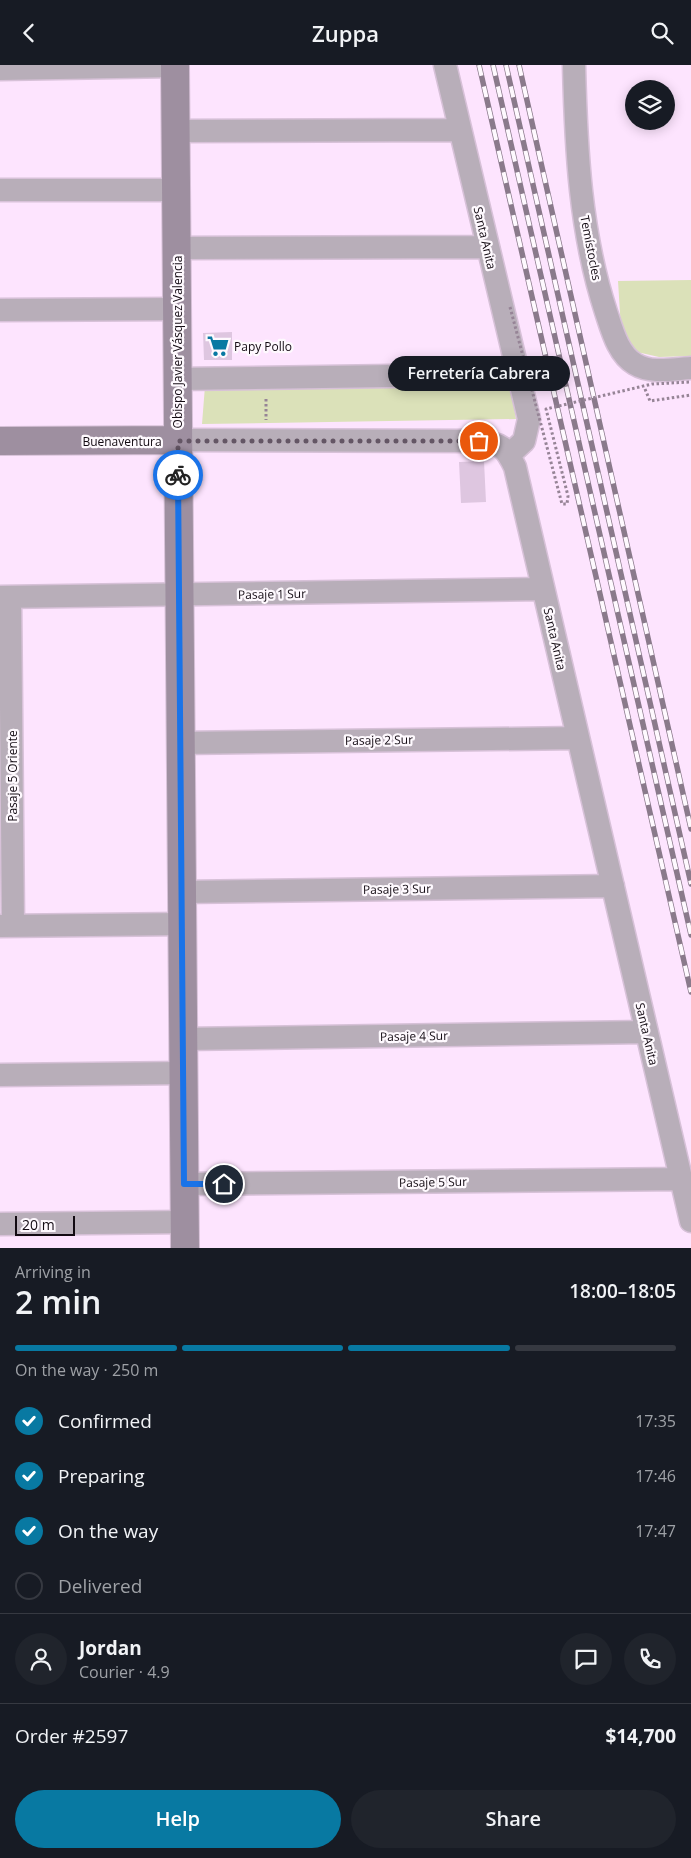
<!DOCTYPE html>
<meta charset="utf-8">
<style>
body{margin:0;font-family:"Open Sans",sans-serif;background:#20242c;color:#f1f3f6;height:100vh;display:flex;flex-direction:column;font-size:19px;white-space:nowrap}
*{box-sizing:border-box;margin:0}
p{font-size:16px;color:#9ea1a6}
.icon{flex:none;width:28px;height:28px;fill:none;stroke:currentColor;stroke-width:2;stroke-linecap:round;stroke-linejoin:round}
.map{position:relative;height:1183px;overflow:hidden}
.panel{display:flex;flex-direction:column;background:#171b24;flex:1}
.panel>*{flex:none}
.fabs{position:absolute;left:625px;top:15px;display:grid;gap:10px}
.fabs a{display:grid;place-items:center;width:50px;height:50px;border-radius:50%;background:#171b24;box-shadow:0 2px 12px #0003;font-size:25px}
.scale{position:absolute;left:15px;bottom:12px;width:60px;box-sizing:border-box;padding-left:5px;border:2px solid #120a12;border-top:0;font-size:14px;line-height:18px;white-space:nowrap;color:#120a12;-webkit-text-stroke:4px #fef9fe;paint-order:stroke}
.pin{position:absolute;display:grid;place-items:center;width:42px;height:42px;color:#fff;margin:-21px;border:2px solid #fff;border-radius:50%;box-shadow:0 1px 5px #0007}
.courier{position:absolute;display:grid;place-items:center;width:50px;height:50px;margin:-25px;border:4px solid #1a73e8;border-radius:50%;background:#fff;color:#222;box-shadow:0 1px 6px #0007}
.bubble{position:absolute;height:35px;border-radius:18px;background:#171b24;box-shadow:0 2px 12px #0003;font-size:16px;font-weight:600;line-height:35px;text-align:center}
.summary em{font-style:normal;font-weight:600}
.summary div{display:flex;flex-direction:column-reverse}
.summary{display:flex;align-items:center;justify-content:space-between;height:85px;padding:0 15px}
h1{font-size:32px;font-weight:600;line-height:38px}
.bar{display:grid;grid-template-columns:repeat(4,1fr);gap:8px 5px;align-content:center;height:60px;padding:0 15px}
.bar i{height:6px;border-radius:4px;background:#363941}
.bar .on{background:#0879a2}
.bar p{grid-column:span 4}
.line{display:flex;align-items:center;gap:12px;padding:0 15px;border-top:1px solid #363941}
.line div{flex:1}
.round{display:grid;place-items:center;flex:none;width:52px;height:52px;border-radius:26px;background:#20242c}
ol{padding:0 15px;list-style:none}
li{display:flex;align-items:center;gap:15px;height:55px}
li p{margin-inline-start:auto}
li .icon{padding:5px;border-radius:50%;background:#0879a2;color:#fff;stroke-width:4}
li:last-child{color:#9ea1a6}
li i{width:28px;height:28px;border:2px solid #363941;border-radius:50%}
.button{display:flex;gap:10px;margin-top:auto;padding:10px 15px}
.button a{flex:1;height:58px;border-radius:30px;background:#0879a2;color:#fff;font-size:20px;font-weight:600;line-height:58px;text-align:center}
.button a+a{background:#20242c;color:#f1f3f6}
header{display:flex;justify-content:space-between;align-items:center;height:65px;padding:0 15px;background:#171b24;font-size:22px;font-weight:600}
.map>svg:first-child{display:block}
.green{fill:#dbe1b9}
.building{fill:#dec6e0}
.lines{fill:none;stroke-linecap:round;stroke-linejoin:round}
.street-casing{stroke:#d7c1d8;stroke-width:25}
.secondary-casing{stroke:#d7c1d8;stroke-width:30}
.path{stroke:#968496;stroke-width:3;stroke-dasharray:2.5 2.5;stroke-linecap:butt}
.street{stroke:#b8aeb9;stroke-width:22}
.secondary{stroke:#9e8fa0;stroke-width:28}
.rail-casing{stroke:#8a7a8b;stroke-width:5.5}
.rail{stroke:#fef9fe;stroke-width:4;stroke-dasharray:11;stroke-linecap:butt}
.path-bridge{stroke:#968496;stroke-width:3;stroke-dasharray:2.5 2.5;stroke-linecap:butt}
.done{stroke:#645665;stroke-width:5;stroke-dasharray:0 9}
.route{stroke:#1a73e8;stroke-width:6}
.labels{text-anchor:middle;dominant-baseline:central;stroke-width:4.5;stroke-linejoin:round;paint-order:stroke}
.street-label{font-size:12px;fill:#120a12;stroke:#fef9fe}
.poi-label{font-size:12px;fill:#120a12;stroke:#fef9fe;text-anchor:start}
</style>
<header><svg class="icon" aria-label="back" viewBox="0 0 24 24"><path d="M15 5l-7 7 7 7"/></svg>Zuppa<svg class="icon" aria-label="search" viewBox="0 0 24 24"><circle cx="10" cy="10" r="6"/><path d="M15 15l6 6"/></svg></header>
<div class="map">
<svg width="691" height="1183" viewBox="0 0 691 1183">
<rect width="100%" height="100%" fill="#fde4fe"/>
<path class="green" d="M691,215V291L659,292L637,287L621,264L618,216Z
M509,314L516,354L202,359L205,321Z"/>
<path class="building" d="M232,267V295H204L203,268Z
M484,396L486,437L461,438L459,397Z"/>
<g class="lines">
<g class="street-casing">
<path id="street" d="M445,0L529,354L524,376L509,390
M574,0C576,84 580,167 606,247C612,265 618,289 635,299C651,309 673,304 691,303
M0,4L175,1
M176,66L460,65
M0,125H176
M177,183L487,182
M0,245L177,244
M178,314L461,310
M178,375L479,376C501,379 505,381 515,402L691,1156
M0,532L543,524
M10,532L13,860
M180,678L578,673
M182,827L613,821
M0,861L182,859
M183,974L646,967
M0,1010L183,1008
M184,1119L681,1114
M0,1159L184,1157"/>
</g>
<g class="secondary-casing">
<path id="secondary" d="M175,0L185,1183
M0,376L178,375"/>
</g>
<path class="path" d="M482,312L498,314
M645,324L650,336L691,330
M266,334V355"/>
<use href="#street" class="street"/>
<use href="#secondary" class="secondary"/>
<g class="rail-casing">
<path id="rail" d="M479,0L691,927
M493,0L691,870
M506,0L691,819
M519,0L691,764"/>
</g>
<use href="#rail" class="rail"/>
<path class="path-bridge" d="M510,242L562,439H567L568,431L546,344L652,319L691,317"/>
</g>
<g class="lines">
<path class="done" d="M178,410V376H479"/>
<path class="route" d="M178,410L184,1119H224"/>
</g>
<defs>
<g id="supermarket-bare" transform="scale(1.725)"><path d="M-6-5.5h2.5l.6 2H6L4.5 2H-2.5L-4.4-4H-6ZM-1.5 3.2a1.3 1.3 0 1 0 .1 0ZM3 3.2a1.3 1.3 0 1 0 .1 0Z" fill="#0879a2" stroke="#fef9fe" stroke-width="2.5" paint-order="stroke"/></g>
</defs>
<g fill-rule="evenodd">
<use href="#supermarket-bare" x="218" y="281"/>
</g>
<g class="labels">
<g class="street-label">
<text transform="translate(485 173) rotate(77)">Santa Anita</text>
<text transform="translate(591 183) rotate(79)">Temístocles</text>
<text transform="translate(177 277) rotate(-90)">Obispo Javier Vásquez Valencia</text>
<text x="122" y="376">Buenaventura</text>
<text transform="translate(272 529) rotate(-1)">Pasaje 1 Sur</text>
<text transform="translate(555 574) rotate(77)">Santa Anita</text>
<text transform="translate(379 675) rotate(-1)">Pasaje 2 Sur</text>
<text transform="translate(12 711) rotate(-90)">Pasaje 5 Oriente</text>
<text transform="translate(397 824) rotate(-1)">Pasaje 3 Sur</text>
<text transform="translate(647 969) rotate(77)">Santa Anita</text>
<text transform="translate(414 971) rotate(-1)">Pasaje 4 Sur</text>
<text transform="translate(433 1117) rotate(-1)">Pasaje 5 Sur</text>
</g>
<g class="poi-label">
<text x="234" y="281">Papy Pollo</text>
</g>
</g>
</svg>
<div class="fabs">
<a><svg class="icon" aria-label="layers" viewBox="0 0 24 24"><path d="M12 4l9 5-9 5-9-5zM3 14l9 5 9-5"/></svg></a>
</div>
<div class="scale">20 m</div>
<div class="pin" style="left:479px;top:376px;background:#ea580c"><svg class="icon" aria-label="bag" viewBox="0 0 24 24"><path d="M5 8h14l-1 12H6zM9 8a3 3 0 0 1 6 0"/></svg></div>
<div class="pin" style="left:224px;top:1119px;background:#1f2937"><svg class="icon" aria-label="home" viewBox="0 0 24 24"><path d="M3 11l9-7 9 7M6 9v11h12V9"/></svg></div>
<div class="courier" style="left:178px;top:410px"><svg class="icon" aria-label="bike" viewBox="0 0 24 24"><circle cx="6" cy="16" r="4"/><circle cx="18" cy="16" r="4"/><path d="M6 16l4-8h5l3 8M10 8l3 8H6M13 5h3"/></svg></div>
<div class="bubble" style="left:388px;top:291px;width:182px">Ferretería Cabrera</div>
</div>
<section class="panel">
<div class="summary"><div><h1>2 min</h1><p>Arriving in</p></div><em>18:00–18:05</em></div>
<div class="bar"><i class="on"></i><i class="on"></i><i class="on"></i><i></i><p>On the way · 250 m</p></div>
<ol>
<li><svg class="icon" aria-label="check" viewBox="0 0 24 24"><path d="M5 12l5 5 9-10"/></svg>Confirmed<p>17:35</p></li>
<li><svg class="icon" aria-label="check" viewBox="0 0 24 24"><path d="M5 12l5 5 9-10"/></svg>Preparing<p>17:46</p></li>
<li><svg class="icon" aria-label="check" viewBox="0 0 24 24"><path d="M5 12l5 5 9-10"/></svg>On the way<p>17:47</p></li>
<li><i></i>Delivered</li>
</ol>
<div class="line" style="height:90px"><a class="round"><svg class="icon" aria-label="person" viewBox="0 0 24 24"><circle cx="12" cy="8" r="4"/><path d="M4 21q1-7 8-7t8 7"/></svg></a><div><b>Jordan</b><p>Courier · 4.9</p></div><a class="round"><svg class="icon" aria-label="chat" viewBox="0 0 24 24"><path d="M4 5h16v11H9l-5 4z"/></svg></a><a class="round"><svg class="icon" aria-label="phone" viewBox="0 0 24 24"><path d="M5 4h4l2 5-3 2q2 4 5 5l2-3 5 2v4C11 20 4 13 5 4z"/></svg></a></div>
<div class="line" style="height:65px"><div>Order #2597</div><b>$14,700</b></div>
<div class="button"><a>Help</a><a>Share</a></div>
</section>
